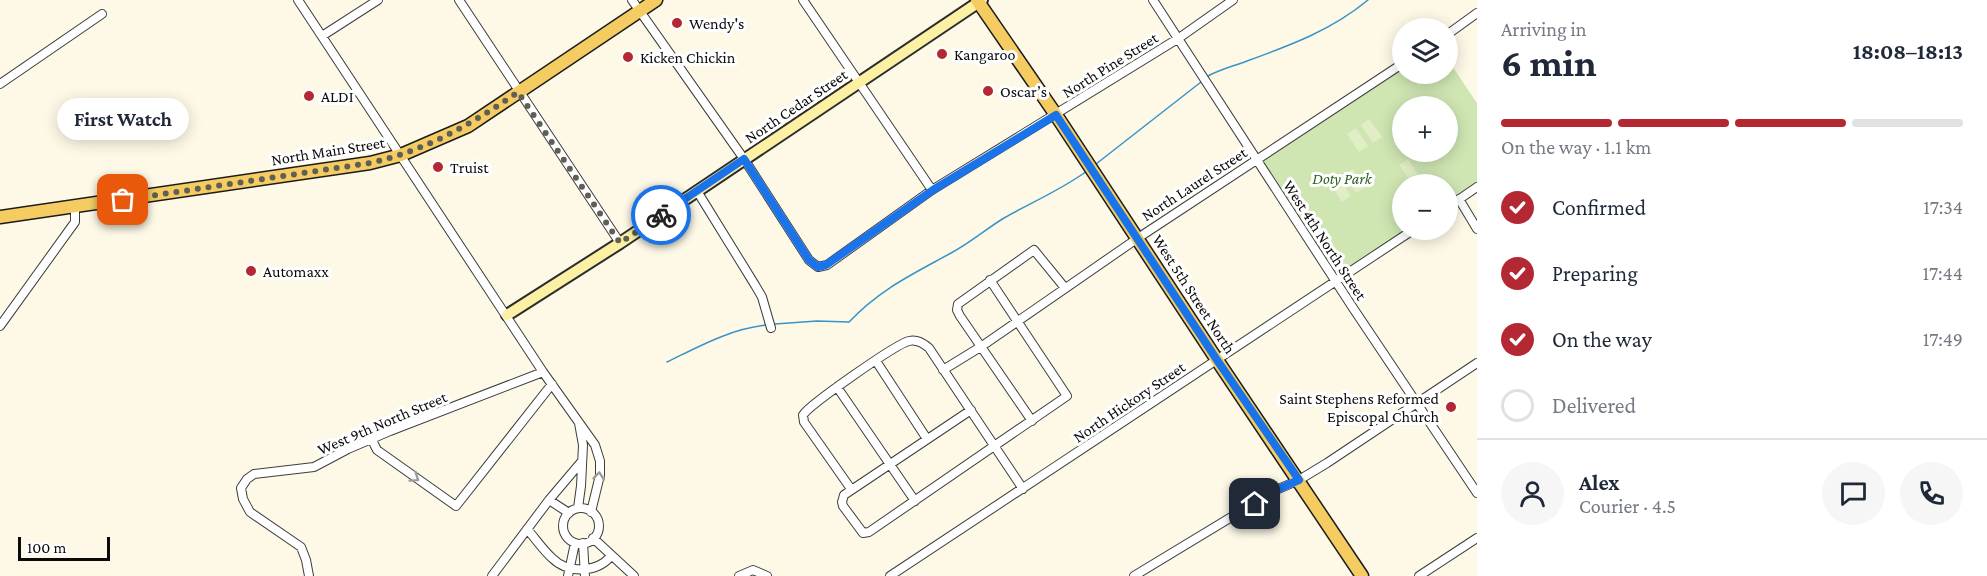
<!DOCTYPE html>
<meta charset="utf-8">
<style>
body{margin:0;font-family:"Crimson Pro",serif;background:#f6f6f7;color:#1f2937;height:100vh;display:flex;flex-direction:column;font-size:22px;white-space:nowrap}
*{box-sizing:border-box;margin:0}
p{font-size:20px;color:#747a83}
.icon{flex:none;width:33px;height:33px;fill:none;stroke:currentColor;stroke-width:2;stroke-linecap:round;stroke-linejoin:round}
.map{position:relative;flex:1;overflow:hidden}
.drawer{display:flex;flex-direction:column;background:#fff;width:510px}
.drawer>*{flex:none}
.buttons{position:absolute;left:1392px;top:18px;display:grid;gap:12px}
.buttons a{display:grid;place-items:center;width:66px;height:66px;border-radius:50%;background:#fff;box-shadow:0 3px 15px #0003;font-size:30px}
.scale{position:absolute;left:18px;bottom:15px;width:92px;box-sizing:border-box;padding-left:6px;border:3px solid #0a0a0a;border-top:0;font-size:16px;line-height:21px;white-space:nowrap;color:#0a0a0a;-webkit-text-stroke:4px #fff;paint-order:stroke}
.pin{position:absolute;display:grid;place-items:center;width:51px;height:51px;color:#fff;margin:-26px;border-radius:12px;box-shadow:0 3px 9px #0006}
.courier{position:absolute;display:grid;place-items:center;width:60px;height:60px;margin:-30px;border:4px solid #1a73e8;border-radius:50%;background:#fff;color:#222;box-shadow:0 2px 8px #0007}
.bubble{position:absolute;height:42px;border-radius:21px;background:#fff;box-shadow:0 3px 15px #0003;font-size:20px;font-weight:700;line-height:42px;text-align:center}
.summary em{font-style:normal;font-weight:700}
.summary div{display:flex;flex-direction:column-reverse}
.summary{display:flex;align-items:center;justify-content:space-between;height:102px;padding:0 24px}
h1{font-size:39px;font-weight:700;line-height:45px}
.bar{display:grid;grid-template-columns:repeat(4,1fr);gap:9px 6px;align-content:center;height:72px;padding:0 24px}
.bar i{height:8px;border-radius:4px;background:#e0e1e3}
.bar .selected{background:#b42833}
.bar p{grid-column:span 4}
.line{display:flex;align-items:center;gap:15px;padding:0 24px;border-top:2px solid #e0e1e3}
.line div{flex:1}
.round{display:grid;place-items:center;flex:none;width:63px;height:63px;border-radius:32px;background:#f6f6f7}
ol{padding:0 24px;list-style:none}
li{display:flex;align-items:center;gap:18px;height:66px}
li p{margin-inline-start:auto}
li .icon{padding:6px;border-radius:50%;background:#b42833;color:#fff;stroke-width:4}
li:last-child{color:#747a83}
li i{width:33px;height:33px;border:3px solid #e0e1e3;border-radius:50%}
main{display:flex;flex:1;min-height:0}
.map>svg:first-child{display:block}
.green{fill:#cfe6b3;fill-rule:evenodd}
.pitch{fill:#e1eec5}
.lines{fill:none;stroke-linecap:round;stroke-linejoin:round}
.stream{stroke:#3893c8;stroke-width:1.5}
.street-casing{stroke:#3d3d3d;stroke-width:10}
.secondary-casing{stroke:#2c2c2c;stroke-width:14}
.primary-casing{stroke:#1b1b1b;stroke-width:15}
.street{stroke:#fff;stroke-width:8}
.secondary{stroke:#fcf0a4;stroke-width:10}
.primary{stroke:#f4cc61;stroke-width:12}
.oneway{stroke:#9d9d9d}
.done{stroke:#5f5e57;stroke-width:6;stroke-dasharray:0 10.8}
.route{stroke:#1a73e8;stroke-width:8}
.poi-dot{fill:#b42833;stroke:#fff;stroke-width:2}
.labels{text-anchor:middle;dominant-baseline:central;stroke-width:6;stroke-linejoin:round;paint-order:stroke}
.poi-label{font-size:16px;fill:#0a0a0a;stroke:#fff;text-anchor:start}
.street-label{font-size:16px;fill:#0a0a0a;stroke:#fff}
.park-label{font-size:16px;font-style:italic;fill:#2d5e1e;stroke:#fff}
</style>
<main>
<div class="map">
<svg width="1477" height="576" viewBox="0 0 1477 576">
<rect width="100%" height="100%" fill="#fef9e7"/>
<path class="green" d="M1448,60L1477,103V187L1448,207V184H1402V230H1413L1336,281L1257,160L1402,64V74H1448ZM1402,106H1448V152H1402Z"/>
<path class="pitch" d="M1369,119L1382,137L1373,143L1361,125Z
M1356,128L1368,146L1359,152L1347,134Z
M1408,159L1420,178L1412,183L1399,165Z
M1353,169L1365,187L1356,193L1344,174Z
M1339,178L1351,196L1342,202L1330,184Z"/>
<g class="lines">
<path class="stream" d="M1208,76C1221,69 1234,66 1247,61C1291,45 1332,30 1368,0
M1096,164L1201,82
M775,324L817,321L849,322C880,289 913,274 951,253C970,243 986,229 1004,218C1032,202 1061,190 1087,171
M667,362C700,346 730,329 767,325"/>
<g class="street-casing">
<path id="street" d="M298,0L543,372L595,445L600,461V475L591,512
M459,0L620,243
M632,0L744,159L809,260L818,267L827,265L932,190L1179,38L1233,0
M803,0L932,190
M1153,0L1353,308L1477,493
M1448,34L1477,13
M322,36L378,0
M0,84L102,14
M697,191L755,285L762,297L771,328
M1459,199L1477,229
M1448,207L1477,187
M0,326L75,222V207
M876,361L927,439
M943,370L982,346L1138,238L1402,64
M837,387L915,501
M971,410L844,495L842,502L843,506L863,533L869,532L1067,396L990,280
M1032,421L960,316L957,310L958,304L1034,250L1065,288
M372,440L377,450L456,506L552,384
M851,489L804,422L803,415C809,405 896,344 909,341C917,339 923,343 929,348L1023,489
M549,500L569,513
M578,508L581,486L583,445L579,423
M563 526a18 18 0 1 1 36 0a18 18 0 1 1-36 0Z
M527,529C535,538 543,550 552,558C568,574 597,573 611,556
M593,538L634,576
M583,543L585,576
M309,576L306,560L301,547L250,512L243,499L241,488L247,479L254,474L314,467L348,449L390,431L543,372
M492,576L549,500L582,461
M568,576L575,543
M739,576L753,570L767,576
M890,576L1413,230
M1134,576L1276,490L1299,480L1327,463L1477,363
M1419,576L1477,538"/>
</g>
<g class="secondary-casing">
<path id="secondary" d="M507,315L620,243L982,0"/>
</g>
<g class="primary-casing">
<path id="primary" d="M977,0L1056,115L1217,360L1362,576
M0,217L370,163L401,155L468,126L656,0"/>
</g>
<use href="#street" class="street"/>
<use href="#secondary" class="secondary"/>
<use href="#primary" class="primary"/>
</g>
<defs><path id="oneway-chevron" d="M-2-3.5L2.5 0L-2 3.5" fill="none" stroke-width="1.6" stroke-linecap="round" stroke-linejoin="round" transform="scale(1.5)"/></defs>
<g class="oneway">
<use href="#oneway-chevron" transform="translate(599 476) rotate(-84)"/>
<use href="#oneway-chevron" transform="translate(415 478) rotate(35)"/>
</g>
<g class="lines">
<path class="done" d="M123,200L370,163C425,151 472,124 518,92L620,243L661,215"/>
<path class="route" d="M661,215L744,159L809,260L818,267L826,265L933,190L1056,115L1217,360L1299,480L1276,490L1255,504"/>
</g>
<g class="poi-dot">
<circle cx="677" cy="23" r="6"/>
<circle cx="942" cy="54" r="6"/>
<circle cx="628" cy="57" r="6"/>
<circle cx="988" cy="91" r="6"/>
<circle cx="309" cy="96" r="6"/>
<circle cx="438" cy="167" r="6"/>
<circle cx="251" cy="271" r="6"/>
<circle cx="1451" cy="407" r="6"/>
</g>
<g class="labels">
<g class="poi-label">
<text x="689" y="23">Wendy's</text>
<text x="954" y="54">Kangaroo</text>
<text x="640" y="57">Kicken Chickin</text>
<text x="1000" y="91">Oscar’s</text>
<text x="321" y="96">ALDI</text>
<text x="450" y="167">Truist</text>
<text x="263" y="271">Automaxx</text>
<text x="1439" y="398" text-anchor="end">Saint Stephens Reformed<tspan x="1439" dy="18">Episcopal Church</tspan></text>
</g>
<g class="street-label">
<text transform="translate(1110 65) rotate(-32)">North Pine Street</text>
<text transform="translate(796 106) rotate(-34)">North Cedar Street</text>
<text transform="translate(328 151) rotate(-9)">North Main Street</text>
<text transform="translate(1194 184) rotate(-33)">North Laurel Street</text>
<text transform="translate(1325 240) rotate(57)">West 4th North Street</text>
<text transform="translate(1194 294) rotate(57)">West 5th Street North</text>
<text transform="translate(1129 402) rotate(-34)">North Hickory Street</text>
<text transform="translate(382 423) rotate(-23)">West 9th North Street</text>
</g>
<g class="park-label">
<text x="1342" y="178">Doty Park</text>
</g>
</g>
</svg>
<div class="buttons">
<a><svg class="icon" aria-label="layers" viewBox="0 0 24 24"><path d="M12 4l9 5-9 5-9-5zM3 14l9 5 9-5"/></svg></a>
<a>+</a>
<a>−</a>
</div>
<div class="scale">100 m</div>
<div class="pin" style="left:123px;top:200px;background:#ea580c"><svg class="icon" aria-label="bag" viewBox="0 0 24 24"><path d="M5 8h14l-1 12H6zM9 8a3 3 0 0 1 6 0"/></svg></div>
<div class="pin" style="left:1255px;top:504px;background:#1f2937"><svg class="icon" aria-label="home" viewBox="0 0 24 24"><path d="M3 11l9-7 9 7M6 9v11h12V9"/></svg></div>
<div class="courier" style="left:661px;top:215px"><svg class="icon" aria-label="bike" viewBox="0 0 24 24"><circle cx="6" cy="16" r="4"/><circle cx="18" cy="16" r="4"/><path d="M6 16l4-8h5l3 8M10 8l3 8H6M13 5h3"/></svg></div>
<div class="bubble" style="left:57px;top:98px;width:132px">First Watch</div>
</div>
<section class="drawer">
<div class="summary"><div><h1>6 min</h1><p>Arriving in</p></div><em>18:08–18:13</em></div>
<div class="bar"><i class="selected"></i><i class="selected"></i><i class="selected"></i><i></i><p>On the way · 1.1 km</p></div>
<ol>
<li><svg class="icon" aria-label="check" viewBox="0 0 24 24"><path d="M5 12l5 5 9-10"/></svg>Confirmed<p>17:34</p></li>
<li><svg class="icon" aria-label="check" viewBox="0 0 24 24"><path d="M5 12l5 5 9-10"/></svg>Preparing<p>17:44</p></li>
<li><svg class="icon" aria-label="check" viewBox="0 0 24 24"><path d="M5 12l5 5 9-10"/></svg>On the way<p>17:49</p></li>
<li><i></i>Delivered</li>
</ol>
<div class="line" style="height:108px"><a class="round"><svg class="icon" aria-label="person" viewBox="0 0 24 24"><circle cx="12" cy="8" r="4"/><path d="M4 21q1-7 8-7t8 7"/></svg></a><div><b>Alex</b><p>Courier · 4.5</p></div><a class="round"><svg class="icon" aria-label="chat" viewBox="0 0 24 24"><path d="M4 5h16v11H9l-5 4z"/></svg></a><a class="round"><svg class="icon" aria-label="phone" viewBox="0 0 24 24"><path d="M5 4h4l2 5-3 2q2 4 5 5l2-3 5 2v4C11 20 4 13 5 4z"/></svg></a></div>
</section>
</main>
